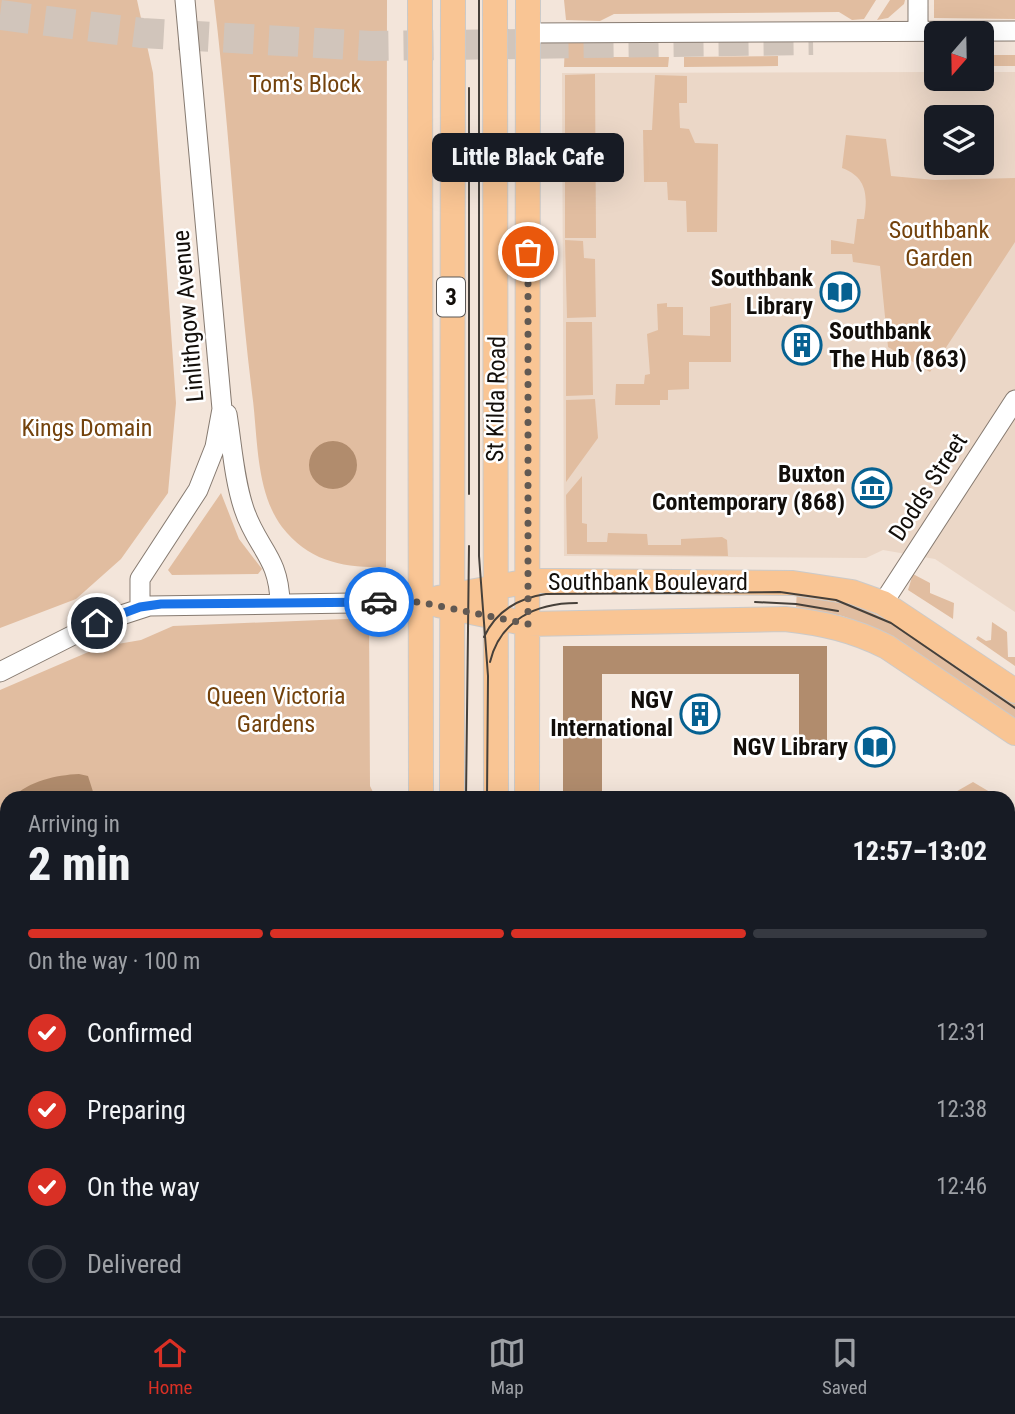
<!DOCTYPE html>
<meta charset="utf-8">
<style>
body{margin:0;font-family:"Roboto Condensed",sans-serif;background:#20242c;color:#f1f3f6;height:100vh;display:flex;flex-direction:column;font-size:26px;white-space:nowrap}
*{box-sizing:border-box;margin:0}
p{font-size:23px;color:#9ea1a6}
.icon{flex:none;width:38px;height:38px;fill:none;stroke:currentColor;stroke-width:2;stroke-linecap:round;stroke-linejoin:round}
.map{position:relative;flex:1;overflow:hidden}
.panel{position:absolute;left:0px;top:791px;width:1015px;height:525px;display:flex;flex-direction:column;background:#171b24;border-radius:21px 21px 0 0;box-shadow:0 7px 28px #0002}
.panel>*{flex:none}
.needle{width:46px;rotate:200deg}
.controls{position:absolute;left:924px;top:21px;display:grid;gap:14px}
.controls a{display:grid;place-items:center;width:70px;height:70px;border-radius:10px;background:#171b24;box-shadow:0 7px 28px #0002;font-size:35px}
.pin{position:absolute;display:grid;place-items:center;width:60px;height:60px;color:#fff;margin:-30px;border:4px solid #fff;border-radius:50%;box-shadow:0 2px 7px #0007}
.courier{position:absolute;display:grid;place-items:center;width:70px;height:70px;margin:-35px;border:5px solid #1a73e8;border-radius:50%;background:#fff;color:#222;box-shadow:0 2px 9px #0007}
.bubble{position:absolute;height:49px;border-radius:10px;background:#171b24;box-shadow:0 7px 28px #0002;font-size:23px;font-weight:800;line-height:49px;text-align:center}
.headline em{font-style:normal;font-weight:800}
.headline div{display:flex;flex-direction:column-reverse}
.headline{display:flex;align-items:center;justify-content:space-between;height:119px;padding:0 28px}
h1{font-size:46px;font-weight:800;line-height:52px}
.bar{display:grid;grid-template-columns:repeat(4,1fr);gap:10px 7px;align-content:center;height:84px;padding:0 28px}
.bar i{height:9px;border-radius:5px;background:#363941}
.bar .selected{background:#d93025}
.bar p{grid-column:span 4}
ol{padding:0 28px;list-style:none}
li{display:flex;align-items:center;gap:21px;height:77px}
li p{margin-inline-start:auto}
li .icon{padding:7px;border-radius:50%;background:#d93025;color:#fff;stroke-width:4}
li:last-child{color:#9ea1a6}
li i{width:38px;height:38px;border:4px solid #363941;border-radius:50%}
.dock{display:flex;justify-content:space-around;align-items:center;height:98px;border-top:2px solid #363941;background:#171b24;font-size:19px;color:#9ea1a6}
.dock a{display:grid;justify-items:center;gap:4px}
.dock .selected{color:#d93025}
.map>svg:first-child{display:block}
.built{fill:#ebd7c7;fill-rule:evenodd}
.green{fill:#e1bda0}
.water{fill:#b18c6d}
.lines{fill:none;stroke-linecap:round;stroke-linejoin:round}
.highway-tunnel{stroke:#d1c5bb;stroke-width:30;stroke-dasharray:30 15;stroke-linecap:butt}
.minor-casing{stroke:#867a70;stroke-width:21}
.major-casing{stroke:#cbcac9;stroke-width:26}
.highway-casing{stroke:#cbcac9;stroke-width:32}
.minor{stroke:#fff;stroke-width:19}
.major{stroke:#f9c594;stroke-width:24}
.highway{stroke:#f59f4d;stroke-width:30}
.tram{stroke:#46403a;stroke-width:2}
.done{stroke:#615953;stroke-width:7;stroke-dasharray:0 12.6}
.route{stroke:#1a73e8;stroke-width:9}
.labels{text-anchor:middle;dominant-baseline:central;stroke-width:5;stroke-linejoin:round;paint-order:stroke}
.shield{fill:#fff;stroke:#595654;stroke-width:2}
.shield-label{font-size:23px;font-weight:bold;fill:#120e0a}
.park-label{font-size:24px;fill:#73420c;stroke:#fff}
.poi-label{font-size:24px;font-weight:bold;fill:#120e0a;stroke:#fff;text-anchor:end}
.street-label{font-size:24px;fill:#120e0a;stroke:#fff}
</style>
<div class="map">
<svg width="1015" height="1316" viewBox="0 0 1015 1316">
<rect width="100%" height="100%" fill="#f3e5da"/>
<path class="built" d="M936,72V79H982V72H1015V612L935,559L883,550L866,558L564,556L562,73ZM936,117H982V163H936Z"/>
<path class="green" d="M0,0H137L153,73L176,403L168,493L121,559L76,599L0,628Z
M214,0H387L386,567C344,568 309,562 282,527C255,491 258,435 252,393C236,262 230,131 214,0Z
M564,0H876L864,19L852,20L839,12L614,14L600,21L566,20Z
M890,0H905L904,4L888,18L877,20Z
M934,0H1015V19L934,18Z
M565,43H599L600,57H669L668,67H564Z
M982,55H1015V66H982Z
M778,56V66L684,67V57Z
M595,74L596,238H565V75Z
M655,75L687,76V103H679L680,128L689,129L695,143L718,144L717,232H687L686,201L668,200L667,182H644L643,130H652Z
M846,135L886,139L891,176L935,180L1015,178V242L930,372L888,347L880,266L853,262L852,254H831V240L854,244L857,219H864C868,196 867,177 842,168Z
M565,240L583,241L584,258L595,259L596,317L567,318Z
M667,303V307H683V335L710,336V307L731,303V362H689V389L668,390V400H660V405H615L616,384H644L645,375L650,374L647,334L658,330L657,304Z
M566,322H592L593,395L566,396Z
M595,399L598,438L566,482V400Z
M582,476V523L587,524V542H607L608,533L647,534L648,545H681V539L722,537L727,540L728,556L567,554L566,495Z
M221,493L239,539L262,569L258,574L172,575L168,570Z
M913,574L930,583V593L954,603L953,619L908,590Z
M797,589C881,602 946,657 1015,703V723L865,624L842,616L796,607Z
M369,618L370,786L376,798H7V1202L0,1198V690L100,647L141,640L173,626Z
M992,622L1007,632L1008,657H1015V666L976,639L978,636L986,641L991,640Z
M973,782L995,795L994,798H945Z
M1008,826L1015,831V924L1008,935Z
M0,1261L7,1266V1309H57L66,1316H0Z
M160,1309H382V1316H171Z"/>
<path class="water" d="M309 465a24 24 0 1 1 48 0a24 24 0 1 1-48 0Z
M563,646H827V754H799V674H602V798H563Z
M79,774L88,776L95,798H12C29,781 56,775 79,774Z
M0,901L7,905V982L0,988Z"/>
<g class="lines">
<path class="highway-tunnel" d="M0,15L142,33L371,46L813,40"/>
<g class="minor-casing">
<path id="minor" d="M918,0V30
M527,33L1015,31
M227,414C232,445 234,479 244,509C257,549 279,556 280,603
M883,603L1015,400
M140,607V579L198,490L215,447L222,409L185,0
M0,672L97,623L149,606L420,602"/>
</g>
<g class="major-casing">
<path id="major" d="M420,0L421,798
M495,0L496,798
M438,598L529,581H557L793,583L852,592L883,603L1015,691
M438,605L528,624L785,619C822,623 854,630 887,647L1015,733
M452,798L453,0
M527,798L528,0
M421,1309V1316
M504,1309V1316
M531,1309L532,1316
M445,1316V1309"/>
</g>
<g class="highway-casing">
<path id="highway" d="M0,1229L7,1234
M107,1309L116,1316"/>
</g>
<use href="#minor" class="minor"/>
<use href="#major" class="major"/>
<use href="#highway" class="highway"/>
<path class="tram" d="M479,0V556L488,676L487,798
M469,494V88
M755,602L796,604L838,611
M484,637C496,611 519,598 546,594L780,592L836,600L891,623L1015,708
M490,662C500,620 536,603 577,603
M466,798L469,546
M479,1309L480,1316
M466,1316V1309"/>
</g>
<g class="lines">
<path class="done" d="M379,602H420L528,624V252"/>
<path class="route" d="M97,623L140,607L161,604L379,602"/>
</g>
<defs>
<g id="library-ring" transform="scale(2.0125)"><circle r="9.5" fill="#fff" stroke="#066191" stroke-width="1.5"/><path d="M-6-4Q-3-5.5-.7-3.5V5Q-3 3-6 4ZM6-4Q3-5.5 .7-3.5V5Q3 3 6 4Z" fill="#066191"/></g>
<g id="building-ring" transform="scale(2.0125)"><circle r="9.5" fill="#fff" stroke="#066191" stroke-width="1.5"/><path d="M-4-6H4V6H1V3H-1V6H-4ZM-2.5-4.3h1.7v1.8h-1.7ZM.8-4.3h1.7v1.8H.8ZM-2.5-1h1.7V.8h-1.7ZM.8-1h1.7V.8H.8Z" fill="#066191"/></g>
<g id="museum-ring" transform="scale(2.0125)"><circle r="9.5" fill="#fff" stroke="#066191" stroke-width="1.5"/><path d="M0-6L6-3V-2H-6V-3ZM-5-1h2V3h-2ZM-1-1h2V3h-2ZM3-1h2V3H3ZM-6 4H6V6H-6Z" fill="#066191"/></g>
</defs>
<g fill-rule="evenodd">
<use href="#library-ring" x="840" y="292"/>
<use href="#building-ring" x="802" y="345"/>
<use href="#museum-ring" x="872" y="488"/>
<use href="#building-ring" x="700" y="714"/>
<use href="#library-ring" x="875" y="747"/>
</g>
<g class="labels">
<rect class="shield" x="437" y="277.5" width="28" height="39" rx="5"/>
<g class="shield-label">
<text x="451" y="297">3</text>
</g>
<g class="park-label">
<text x="305" y="84">Tom's Block</text>
<text x="939" y="230">Southbank<tspan x="939" dy="28">Garden</tspan></text>
<text x="87" y="428">Kings Domain</text>
<text x="276" y="696">Queen Victoria<tspan x="276" dy="28">Gardens</tspan></text>
</g>
<g class="poi-label">
<text x="813" y="278">Southbank<tspan x="813" dy="28">Library</tspan></text>
<text x="829" y="331" text-anchor="start">Southbank<tspan x="829" dy="28">The Hub (863)</tspan></text>
<text x="845" y="474">Buxton<tspan x="845" dy="28">Contemporary (868)</tspan></text>
<text x="673" y="700">NGV<tspan x="673" dy="28">International</tspan></text>
<text x="848" y="747">NGV Library</text>
</g>
<g class="street-label">
<text transform="translate(188 316) rotate(-95)">Linlithgow Avenue</text>
<text transform="translate(496 399) rotate(-89)">St Kilda Road</text>
<text transform="translate(928 487) rotate(-57)">Dodds Street</text>
<text x="648" y="582">Southbank Boulevard</text>
</g>
</g>
</svg>
<div class="controls">
<a><svg class="needle" viewBox="-14 -14 28 28"><path d="M0-13l5 13h-10z" fill="#e53935"/><path d="M0 13l5-13h-10z" fill="#9ea1a6"/></svg></a>
<a><svg class="icon" aria-label="layers" viewBox="0 0 24 24"><path d="M12 4l9 5-9 5-9-5zM3 14l9 5 9-5"/></svg></a>
</div>
<div class="pin" style="left:528px;top:252px;background:#ea580c"><svg class="icon" aria-label="bag" viewBox="0 0 24 24"><path d="M5 8h14l-1 12H6zM9 8a3 3 0 0 1 6 0"/></svg></div>
<div class="pin" style="left:97px;top:623px;background:#1f2937"><svg class="icon" aria-label="home" viewBox="0 0 24 24"><path d="M3 11l9-7 9 7M6 9v11h12V9"/></svg></div>
<div class="courier" style="left:379px;top:602px"><svg class="icon" aria-label="car" viewBox="0 0 24 24"><path d="M5 17H2v-5l4-1 3-4h7l3 4 3 1v5h-3M9 17h6M6 11h13"/><circle cx="7" cy="17" r="2"/><circle cx="17" cy="17" r="2"/></svg></div>
<div class="bubble" style="left:432px;top:133px;width:192px">Little Black Cafe</div>
<section class="panel">
<div class="headline"><div><h1>2 min</h1><p>Arriving in</p></div><em>12:57–13:02</em></div>
<div class="bar"><i class="selected"></i><i class="selected"></i><i class="selected"></i><i></i><p>On the way · 100 m</p></div>
<ol>
<li><svg class="icon" aria-label="check" viewBox="0 0 24 24"><path d="M5 12l5 5 9-10"/></svg>Confirmed<p>12:31</p></li>
<li><svg class="icon" aria-label="check" viewBox="0 0 24 24"><path d="M5 12l5 5 9-10"/></svg>Preparing<p>12:38</p></li>
<li><svg class="icon" aria-label="check" viewBox="0 0 24 24"><path d="M5 12l5 5 9-10"/></svg>On the way<p>12:46</p></li>
<li><i></i>Delivered</li>
</ol>
</section>
</div>
<nav class="dock">
<a class="selected"><svg class="icon" aria-label="home" viewBox="0 0 24 24"><path d="M3 11l9-7 9 7M6 9v11h12V9"/></svg>Home</a>
<a><svg class="icon" aria-label="map" viewBox="0 0 24 24"><path d="M3 6l6-2 6 2 6-2v14l-6 2-6-2-6 2zM9 4v14M15 6v14"/></svg>Map</a>
<a><svg class="icon" aria-label="saved" viewBox="0 0 24 24"><path d="M7 4h10v16l-5-4-5 4z"/></svg>Saved</a>
</nav>
